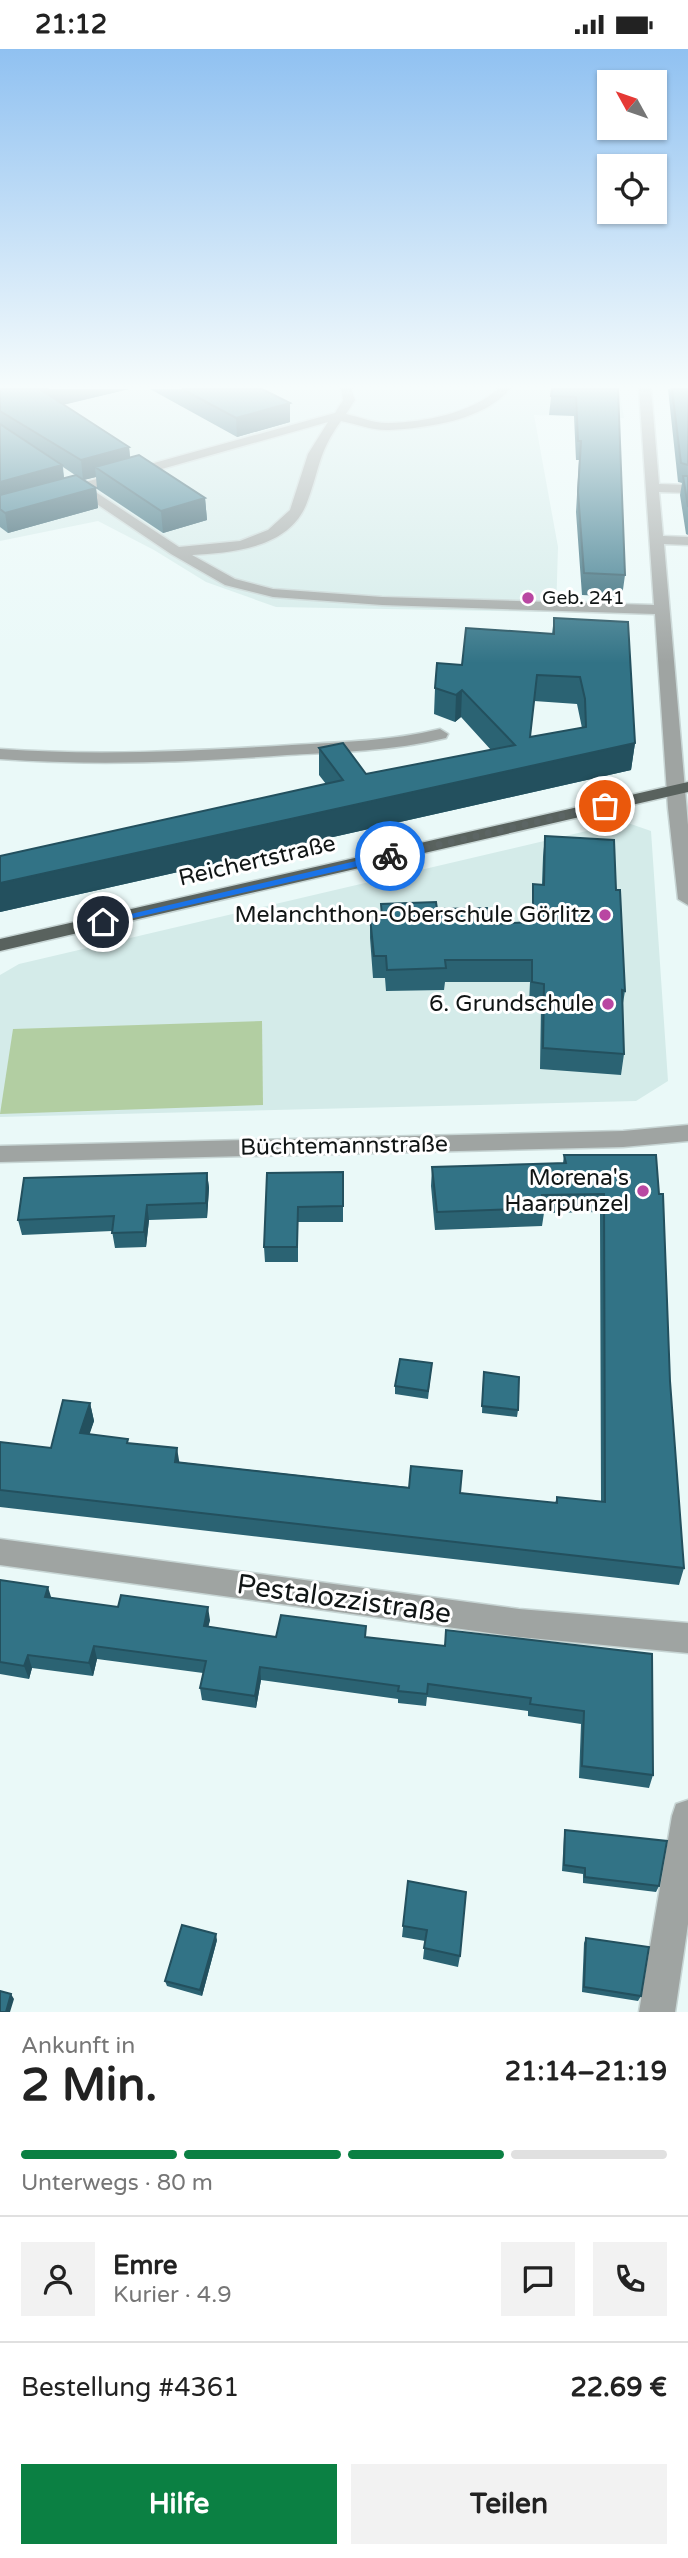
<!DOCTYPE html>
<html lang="de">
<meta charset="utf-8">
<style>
body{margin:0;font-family:"Varela Round",sans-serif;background:#f2f2f2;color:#222;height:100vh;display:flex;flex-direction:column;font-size:26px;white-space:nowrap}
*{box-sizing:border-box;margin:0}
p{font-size:23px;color:#767676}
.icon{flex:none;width:38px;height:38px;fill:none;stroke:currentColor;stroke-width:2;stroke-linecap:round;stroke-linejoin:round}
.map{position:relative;height:1963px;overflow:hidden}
.sheet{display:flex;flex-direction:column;background:#fff;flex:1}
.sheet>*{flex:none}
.needle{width:46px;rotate:310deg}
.fabs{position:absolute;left:597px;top:21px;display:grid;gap:14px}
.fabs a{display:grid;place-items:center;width:70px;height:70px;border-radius:0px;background:#fff;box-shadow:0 2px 5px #0004;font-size:35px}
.pin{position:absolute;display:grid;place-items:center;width:60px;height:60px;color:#fff;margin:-30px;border:4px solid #fff;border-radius:50%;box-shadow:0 2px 7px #0007}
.courier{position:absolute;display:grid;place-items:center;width:70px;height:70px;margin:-35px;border:5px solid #1a73e8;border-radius:50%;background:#fff;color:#222;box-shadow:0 2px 9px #0007}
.headline em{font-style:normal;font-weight:700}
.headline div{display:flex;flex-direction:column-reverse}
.headline{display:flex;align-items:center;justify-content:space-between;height:119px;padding:0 21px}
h1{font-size:46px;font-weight:700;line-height:52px}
.bar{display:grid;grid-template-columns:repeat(4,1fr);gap:10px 7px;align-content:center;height:84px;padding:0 21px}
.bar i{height:9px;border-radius:5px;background:#e0e0e0}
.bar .selected{background:#0b8043}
.bar p{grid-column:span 4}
.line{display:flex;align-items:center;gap:18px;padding:0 21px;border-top:2px solid #e0e0e0}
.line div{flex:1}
.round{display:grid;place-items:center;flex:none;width:74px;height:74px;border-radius:0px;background:#f2f2f2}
.primary-button{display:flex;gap:14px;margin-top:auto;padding:14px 21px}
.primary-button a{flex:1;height:80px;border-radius:0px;background:#0b8043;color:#fff;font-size:28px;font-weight:700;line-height:80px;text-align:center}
.primary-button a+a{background:#f2f2f2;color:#222}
.status{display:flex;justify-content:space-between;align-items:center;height:49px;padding:0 35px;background:#fff;direction:ltr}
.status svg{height:19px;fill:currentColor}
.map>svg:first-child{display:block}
.built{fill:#d4ebe9}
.green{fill:#b2cea2}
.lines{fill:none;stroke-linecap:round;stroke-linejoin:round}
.minor-casing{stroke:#c7d5d4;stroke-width:3}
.major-casing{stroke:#c7d5d4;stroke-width:3}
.minor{fill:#9fa4a2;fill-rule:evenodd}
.major{fill:#59625e;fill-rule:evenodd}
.wall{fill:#2b6373;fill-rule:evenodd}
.shaded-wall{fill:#23505e}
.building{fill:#327386;stroke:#23505e;stroke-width:2;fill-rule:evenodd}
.route{fill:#1a73e8}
.done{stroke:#5c6564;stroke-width:7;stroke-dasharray:0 12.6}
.poi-dot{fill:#b947a2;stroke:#fff;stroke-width:2.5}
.labels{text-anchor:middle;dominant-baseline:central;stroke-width:6;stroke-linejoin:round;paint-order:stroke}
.far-poi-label{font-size:19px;fill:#101515;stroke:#fff;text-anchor:start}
.street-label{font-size:23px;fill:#101515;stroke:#fff}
.poi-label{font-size:23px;fill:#101515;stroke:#fff;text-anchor:end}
.near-street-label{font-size:28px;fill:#101515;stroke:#fff}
</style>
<div class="status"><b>21:12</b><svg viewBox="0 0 49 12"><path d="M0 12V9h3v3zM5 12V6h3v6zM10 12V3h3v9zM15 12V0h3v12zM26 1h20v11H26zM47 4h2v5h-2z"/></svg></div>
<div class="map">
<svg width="688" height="1963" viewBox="0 0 688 1963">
<rect width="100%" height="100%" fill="#eaf9f8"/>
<path class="built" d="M0,340H619L624,369L534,366L558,498L556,563L276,558L206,533L154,501L98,472L0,492Z
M625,773L651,782L668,1032L636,1052L0,1068V926L19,915Z"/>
<path class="green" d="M262,972L263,1056L0,1065L13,980Z"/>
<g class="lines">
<g class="minor-casing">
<path id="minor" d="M341,340H351L355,351L346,365C359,368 376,375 389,374C425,373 471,364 498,340H510C484,371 428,379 389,381C374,382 356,375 341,372C317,405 320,421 306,456C288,499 232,504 192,506L235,530L273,540L382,548L654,556L639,340H651L659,435L688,436V444L659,443L663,487L688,488V496L664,495L688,776V856L678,850L668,759L655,565L382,556L273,548L225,536L171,505L79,443L66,447L60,443L70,438L67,434L68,431L82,434L335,364L343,351ZM328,373L308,405L290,461L268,481L240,492L179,498L91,440Z
M440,680L448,685L446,689C393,702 341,703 287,706C191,713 96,717 0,710V700C98,707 194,702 292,696C342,693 391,692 440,680Z
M688,1076V1092L623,1098L0,1113V1097L623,1082Z
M0,1490L519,1560L688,1574V1604L519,1588L0,1516Z
M688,1751V1875L675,1963H639L672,1767L676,1755Z"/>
</g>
<g class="major-casing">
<path id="major" d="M688,733V743L0,902V890Z"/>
</g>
<use href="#minor" class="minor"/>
<use href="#major" class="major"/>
</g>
<path class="wall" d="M0,340H129L63,356L129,398L130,409L205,449L207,471L163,484L97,440L96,428L84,431L96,439L98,459L8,484L0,478ZM63,418L75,426L64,429Z
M150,340H262L290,373L237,388Z
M552,340H618L625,526L622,548L582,546L576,463L579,411H576L574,367L549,366Z
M668,340H688V486L686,485L680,446L682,434L678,433Z
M554,569L635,694L631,721L0,863V807L326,735L319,726V699L366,725L491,701L461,668L455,673L434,665L435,639L462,616L552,585ZM534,652L577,655L582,679L530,688Z
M545,787L616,841L625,942L622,960L624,1005L621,1026L540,1020L541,957L529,955L530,933H445L444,941L386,942L385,929H373L370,889V868H381V855L437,860L490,875L531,874L533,835H542L543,808Z
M564,1106H656L670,1332L684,1519L679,1536L0,1458V1393L51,1399L90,1354L94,1372L89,1385L129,1394L179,1413L555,1454L557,1448L601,1453L600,1163L544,1164L542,1177L435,1181L431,1137L432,1118L563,1114Z
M343,1123V1173H298V1213H265L264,1198L267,1124Z
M207,1124L209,1139L207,1169L149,1171L146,1198L115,1199L112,1182L22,1186L18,1171Z
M432,1314L428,1350L395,1345V1337Z
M483,1331L518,1361L517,1368L482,1364Z
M0,1531L51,1549L210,1571L208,1578L276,1588L366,1577V1588L445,1597L652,1605L653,1726L649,1739L579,1729L581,1675L528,1667V1662L427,1648L426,1657L398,1654V1650L261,1631L256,1659L202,1651L200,1639L203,1624L97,1610L93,1627L32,1619L29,1630L0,1625Z
M565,1781L659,1837L656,1843L583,1834V1825L562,1822L564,1787Z
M408,1832L460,1907L458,1918L423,1910L425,1892L402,1888Z
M586,1889L641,1947L638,1952L582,1943L584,1894Z
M217,1891L202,1947L167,1937L165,1932Z"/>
<path class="shaded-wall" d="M49,340H129L44,360L41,341Z
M290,354V373L237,388L236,369Z
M129,398L131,418H95L96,428L83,431L81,411Z
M62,416L65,436L0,454V433Z
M96,439L98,459L8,484L5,464Z
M205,449L207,471L163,484L161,462Z
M462,641L461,668L455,673L456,646Z
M635,694L631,721L0,863V834Z
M207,1124L209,1139L207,1169L206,1154Z
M147,1156L149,1171L146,1198L144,1183Z
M90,1354L94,1372L84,1402L80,1384Z
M177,1399L180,1417L175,1413Z
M48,1538L52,1551L45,1548Z
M208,1558L210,1571L205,1591L204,1577Z
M94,1597L97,1610L93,1627L89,1614Z
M28,1606L32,1619L29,1630L24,1617Z
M260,1618L261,1631L256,1659L255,1647Z
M216,1885L217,1891L202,1947L200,1941Z
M11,1945L14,1950L10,1963H6Z"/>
<path class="building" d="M0,340H49L41,341L129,398L81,411L0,362Z
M182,340H262L290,354L236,369Z
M552,340H618L625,526L584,524L578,443L581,392H578L576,348L551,347Z
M672,340H688V416L681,414Z
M0,375L62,416L0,433Z
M139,406L205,449L161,462L95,418Z
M76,426L96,439L5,464L0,460V446Z
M683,427H688V458Z
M554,569L628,573L635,694L0,834V807L343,731L319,699L343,694L366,725L515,696L462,641L456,646L435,639L437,614L462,616L466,579L554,585ZM537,626L580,628L585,650L586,678L530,688Z
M545,787L614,791L616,841H620L625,942L622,941L624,1005L543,999L544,935L532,933V911H445L446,919L387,921L386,907H374L370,868H382L381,855L436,853L437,860L487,859L490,875L533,873V835L544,836Z
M564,1106H656L659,1145H663L670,1332L684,1519L0,1441V1393L51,1399L63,1351L90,1354L80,1384L128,1390L127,1394L177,1399L175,1413L409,1439L411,1417L462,1422L460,1444L557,1454V1448L605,1453L604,1145L542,1146L544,1159L437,1163L432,1118L566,1114Z
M343,1123V1157L298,1158L297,1198H264L267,1124Z
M207,1124L206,1154L147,1156L144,1183L112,1184L114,1167L18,1171L24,1129Z
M400,1310L432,1314L428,1342L395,1337Z
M484,1323L519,1328L518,1361L482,1357Z
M0,1531L48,1538L45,1548L118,1558L121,1546L208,1558L204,1577L276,1588L281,1566L366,1577L365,1588L445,1597L446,1581L652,1605L653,1726L582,1717L584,1662L530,1655L531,1649L428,1635L427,1645L398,1642L399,1637L260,1618L255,1647L200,1639L206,1612L94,1597L89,1614L28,1606L24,1617L0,1613Z
M565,1781L667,1792L659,1837L585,1828V1819L564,1816Z
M408,1832L466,1843L460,1907L424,1899L427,1881L403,1877Z
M182,1876L216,1885L200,1941L165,1932Z
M586,1889L649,1898L641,1947L584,1938Z
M0,1942L11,1945L6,1963H0Z"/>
<linearGradient id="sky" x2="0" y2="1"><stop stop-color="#90c1f1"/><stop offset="0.55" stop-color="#f6fcfc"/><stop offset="1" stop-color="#f6fcfc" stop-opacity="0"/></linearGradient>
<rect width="688" height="614" fill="url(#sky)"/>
<path class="route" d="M390,804L394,809L103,876L97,873Z"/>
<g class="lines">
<path class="done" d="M390,807L605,757"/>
</g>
<g class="poi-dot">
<circle cx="528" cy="549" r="7"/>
<circle cx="605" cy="866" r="7"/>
<circle cx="608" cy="955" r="7"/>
<circle cx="643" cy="1142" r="7"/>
</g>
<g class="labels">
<g class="far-poi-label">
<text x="542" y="549">Geb. 241</text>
</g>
<g class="street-label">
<text transform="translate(257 812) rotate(-13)">Reichertstraße</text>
<text transform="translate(344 1097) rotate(-1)">Büchtemannstraße</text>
</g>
<g class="poi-label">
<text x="591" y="866">Melanchthon-Oberschule Görlitz</text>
<text x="594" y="955">6. Grundschule</text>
<text x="629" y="1129">Morena's<tspan x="629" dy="26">Haarpunzel</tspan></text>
</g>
<g class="near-street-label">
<text transform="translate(344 1550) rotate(8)">Pestalozzistraße</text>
</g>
</g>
</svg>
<div class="fabs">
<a><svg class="needle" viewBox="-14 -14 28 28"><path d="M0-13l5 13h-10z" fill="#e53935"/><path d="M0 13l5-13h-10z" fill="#767676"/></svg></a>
<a><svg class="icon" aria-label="locate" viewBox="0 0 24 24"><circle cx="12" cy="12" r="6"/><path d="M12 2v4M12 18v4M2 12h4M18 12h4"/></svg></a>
</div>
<div class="pin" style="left:605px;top:757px;background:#ea580c"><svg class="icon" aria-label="bag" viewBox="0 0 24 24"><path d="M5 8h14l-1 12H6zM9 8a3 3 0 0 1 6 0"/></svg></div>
<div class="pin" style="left:103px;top:873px;background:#1f2937"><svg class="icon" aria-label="home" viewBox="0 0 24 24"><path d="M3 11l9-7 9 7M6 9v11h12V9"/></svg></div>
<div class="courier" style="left:390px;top:807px"><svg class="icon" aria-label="bike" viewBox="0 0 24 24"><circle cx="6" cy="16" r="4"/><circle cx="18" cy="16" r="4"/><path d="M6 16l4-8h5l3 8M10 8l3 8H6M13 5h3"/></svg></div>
</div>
<section class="sheet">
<div class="headline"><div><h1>2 Min.</h1><p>Ankunft in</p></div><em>21:14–21:19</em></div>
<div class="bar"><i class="selected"></i><i class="selected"></i><i class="selected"></i><i></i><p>Unterwegs · 80 m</p></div>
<div class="line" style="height:126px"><a class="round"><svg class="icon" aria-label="person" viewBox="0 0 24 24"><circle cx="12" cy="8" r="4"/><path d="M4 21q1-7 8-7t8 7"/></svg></a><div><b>Emre</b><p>Kurier · 4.9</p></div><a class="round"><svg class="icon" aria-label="chat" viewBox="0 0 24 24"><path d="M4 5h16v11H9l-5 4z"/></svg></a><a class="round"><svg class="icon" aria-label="phone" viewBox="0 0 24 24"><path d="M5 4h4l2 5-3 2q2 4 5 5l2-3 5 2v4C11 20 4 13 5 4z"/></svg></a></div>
<div class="line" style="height:91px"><div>Bestellung #4361</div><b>22.69 €</b></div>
<div class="primary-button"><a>Hilfe</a><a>Teilen</a></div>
</section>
